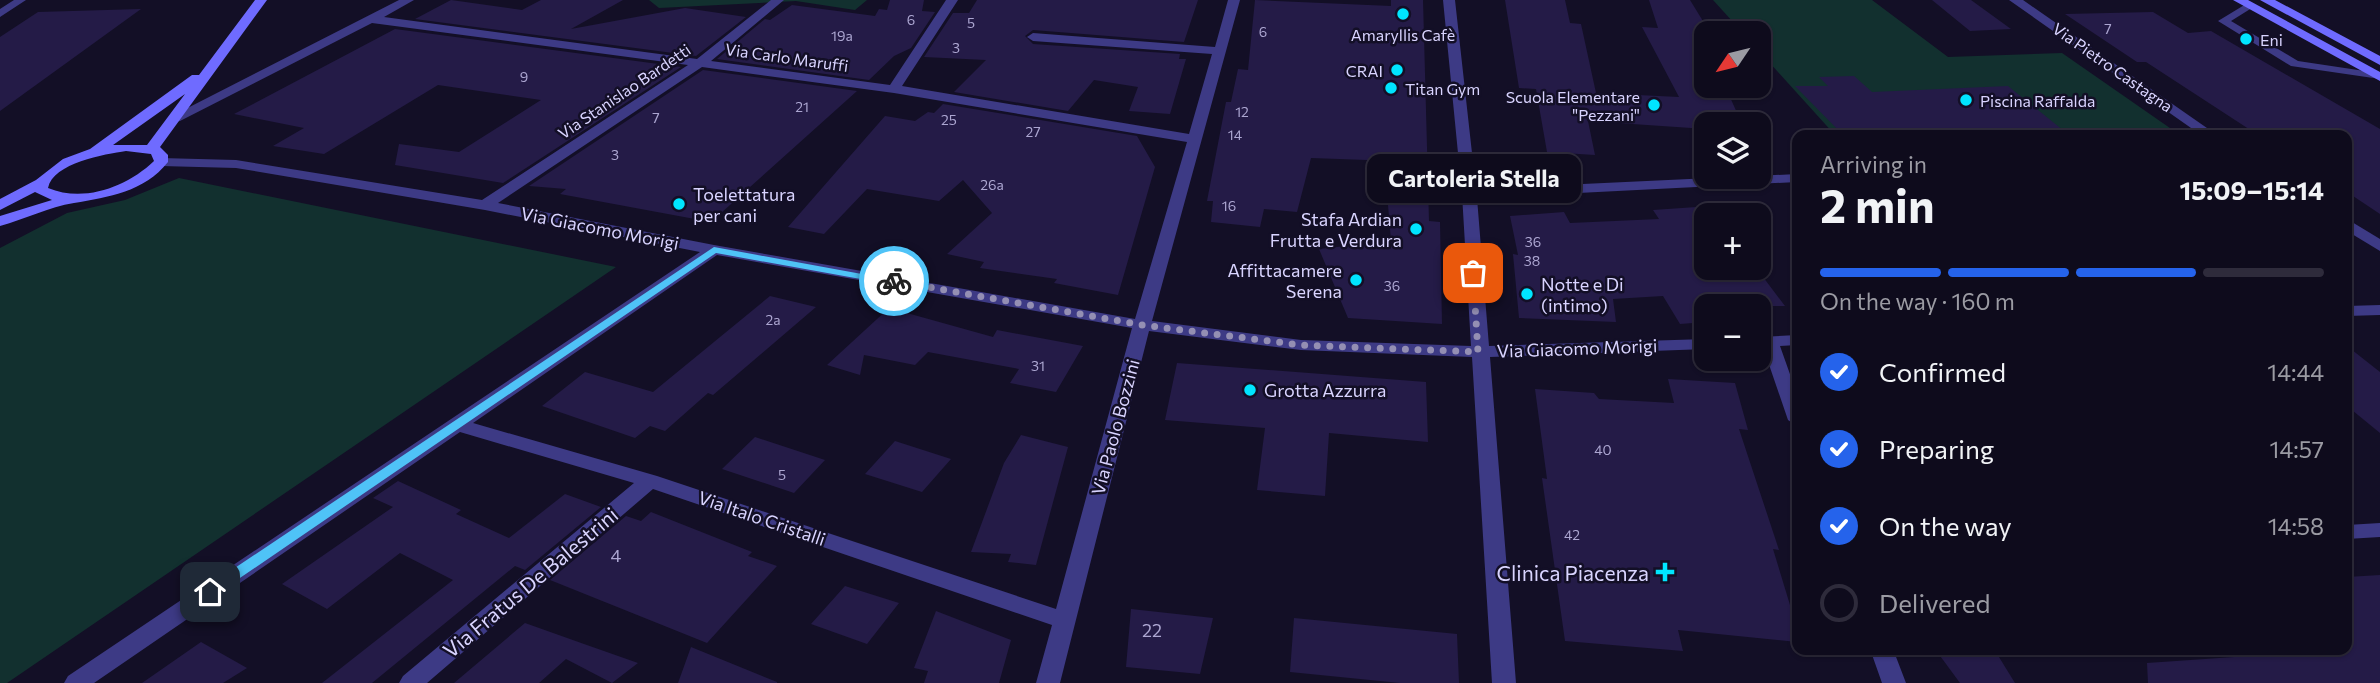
<!DOCTYPE html>
<meta charset="utf-8">
<style>
body{margin:0;font-family:Commissioner,sans-serif;background:#171425;color:#f1f3f6;height:100vh;display:flex;flex-direction:column;font-size:26px;white-space:nowrap}
*{box-sizing:border-box;margin:0}
p{font-size:23px;color:#9b9ba3}
.icon{flex:none;width:38px;height:38px;fill:none;stroke:currentColor;stroke-width:2;stroke-linecap:round;stroke-linejoin:round}
.map{position:relative;flex:1;overflow:hidden}
.details{position:absolute;left:1792px;top:130px;width:560px;height:525px;display:flex;flex-direction:column;background:#0e0b1c;border-radius:14px;box-shadow:0 2px 5px #0004,0 0 0 2px #2e2b3b}
.details>*{flex:none}
.needle{width:46px;rotate:235deg}
.fabs{position:absolute;left:1694px;top:21px;display:grid;gap:14px}
.fabs a{display:grid;place-items:center;width:77px;height:77px;border-radius:14px;background:#0e0b1c;box-shadow:0 2px 5px #0004,0 0 0 2px #2e2b3b;font-size:35px}
.pin{position:absolute;display:grid;place-items:center;width:60px;height:60px;color:#fff;margin:-30px;border-radius:14px;box-shadow:0 4px 10px #0006}
.courier{position:absolute;display:grid;place-items:center;width:70px;height:70px;margin:-35px;border:5px solid #4fc3f7;border-radius:50%;background:#fff;color:#222;box-shadow:0 2px 9px #0007}
.bubble{position:absolute;height:49px;border-radius:14px;background:#0e0b1c;box-shadow:0 2px 5px #0004,0 0 0 2px #2e2b3b;font-size:23px;font-weight:700;line-height:49px;text-align:center}
.overview em{font-style:normal;font-weight:700}
.overview div{display:flex;flex-direction:column-reverse}
.overview{display:flex;align-items:center;justify-content:space-between;height:119px;padding:0 28px}
h1{font-size:46px;font-weight:700;line-height:52px}
.bar{display:grid;grid-template-columns:repeat(4,1fr);gap:10px 7px;align-content:center;height:84px;padding:0 28px}
.bar i{height:9px;border-radius:5px;background:#2e2b3b}
.bar .current{background:#2563eb}
.bar p{grid-column:span 4}
ol{padding:0 28px;list-style:none}
li{display:flex;align-items:center;gap:21px;height:77px}
li p{margin-inline-start:auto}
li .icon{padding:7px;border-radius:50%;background:#2563eb;color:#fff;stroke-width:4}
li:last-child{color:#9b9ba3}
li i{width:38px;height:38px;border:4px solid #2e2b3b;border-radius:50%}
.map>svg:first-child{display:block}
.green{fill:#12302f}
.building{fill:#241b47}
.lines{fill:none;stroke-linecap:round;stroke-linejoin:round}
.lane{fill:#3d3a85;fill-rule:evenodd}
.street{fill:#3d3a85;fill-rule:evenodd}
.secondary{fill:#6f6bff;fill-rule:evenodd}
.route{fill:#4fc3f7}
.done{stroke:#948fb3;stroke-width:7;stroke-dasharray:0 12.6}
.poi-dot{fill:#00e5ff;stroke:#130f26;stroke-width:2.5}
.labels{text-anchor:middle;dominant-baseline:central;stroke-width:5;stroke-linejoin:round;paint-order:stroke}
.number-label{font-size:14px;fill:#aca6d1}
.far-poi-label{font-size:16px;fill:#d9d4ff;stroke:#130f26;text-anchor:start}
.far-street-label{font-size:16px;fill:#d9d4ff;stroke:#130f26}
.poi-label{font-size:18px;fill:#d9d4ff;stroke:#130f26;text-anchor:start}
.street-label{font-size:18px;fill:#d9d4ff;stroke:#130f26}
.near-number-label{font-size:18px;fill:#aca6d1}
.near-poi-label{font-size:21px;fill:#d9d4ff;stroke:#130f26;text-anchor:end}
.near-street-label{font-size:21px;fill:#d9d4ff;stroke:#130f26}
</style>
<div class="map">
<svg width="2380" height="683" viewBox="0 0 2380 683">
<rect width="100%" height="100%" fill="#130f26"/>
<path class="green" d="M649,0H867L855,10L796,1L659,8Z
M1713,0H1872L1948,57L2062,53L2180,135H1835L1759,51V33H1743Z
M179,178L616,267L7,683H0V248L67,213L125,200Z"/>
<path class="building" d="M451,0L522,10L541,0H623L571,29L685,8L746,17L696,56L415,19Z
M890,0H924L922,11L935,12L911,48L894,56L869,80L717,59L765,19L770,20L792,5L875,16L879,9L887,10Z
M977,0H1198L1184,42L1033,30L1025,36L1033,44L1180,54L1179,59H1186L1170,114L1129,111L1138,87L1094,80L1068,111L954,92L986,60L924,57L953,13H969Z
M1255,0L1391,6V0H1423L1429,221L1440,222L1442,324L1348,318L1319,249L1391,241L1387,193L1370,192V184H1366L1367,160L1311,158L1297,212L1264,209L1260,227L1211,222L1213,201H1207L1221,128L1226,102H1231L1238,69L1248,70Z
M1505,0H1565L1570,23L1581,24L1596,93L1679,97L1642,27L1658,28L1649,0H1690L1706,26V86H1725L1742,124H1706V129L1588,121L1595,155L1547,152L1536,89L1519,88Z
M1932,0H1971L2011,29L1970,31Z
M141,9L0,111V37L38,12Z
M2153,12L2188,33L2211,31L2380,129V214L2347,192V135H2258L2146,62H2137L2065,14Z
M395,29L681,67L503,183L395,165L399,144L459,152L541,100L438,85L324,154L273,146L304,128L234,114Z
M703,70L857,91L711,222L560,194L566,189L529,186Z
M1854,76L1872,92L2008,86L2069,135H1843L1795,86H1828L1819,77Z
M943,104L1137,136L1155,167L1118,295L1054,283L1057,279L980,268L984,262L947,254L992,213L963,180L939,201L867,189L824,234L788,227L885,116L915,121L928,112L934,113Z
M1740,204L1751,206L1772,231H1759V215H1706V268H1759V253L1770,268L1757,269L1785,306H1706V322L1680,324L1663,296L1613,299L1616,322L1519,318L1513,254L1518,255L1510,216L1564,212L1570,223L1659,219L1653,210Z
M770,296L816,307L713,395L708,393L665,431L650,426L635,438L542,406L585,372L653,392Z
M889,308L993,337L997,330L1083,346L1056,392L1010,383L1019,369L928,352L915,365L864,355L860,375L827,365Z
M2347,346L2380,372V433L2347,406Z
M1177,363L1426,382L1428,442L1329,433L1325,496L1257,490L1265,428L1165,420Z
M1668,379L1735,383L1748,430L1739,429L1779,550L1773,549L1790,605L1797,606V642L1678,630L1683,651L1565,641L1542,478L1547,479L1535,389L1594,393L1599,399L1674,403Z
M1021,435L1068,447L1036,565L1008,562L1011,554L971,552L1004,463Z
M755,437L825,460L794,493L722,469Z
M895,441L951,459L922,492L865,474Z
M398,481L461,510L456,514L509,538L565,494L601,507L525,570L515,566L372,683H322L453,580L400,553L327,609L282,584L393,507L373,498Z
M651,512L752,552L748,556L777,566L707,643L550,580L626,516L641,521Z
M2380,575V683H2148L2147,663L2347,649V577Z
M845,586L899,603L867,644L811,624Z
M1131,609L1213,618L1200,674L1126,667Z
M936,611L1011,640L999,683H924L928,671L914,668Z
M1294,618L1457,634L1459,683H1400L1290,672Z
M525,623L584,644L638,663L612,683L566,659L539,683H454Z
M201,642L247,668L223,683H142Z
M691,647L777,682V683H678Z
M1935,649H1994L2015,683H1960Z"/>
<g class="lines">
<path class="lane" d="M14,0H26L0,17V9Z
M2246,4L2255,6L2231,21L2298,61L2378,73L2380,79L2291,66L2218,21Z"/>
<path class="street" d="M399,0H414L384,17L697,59L771,0H784L711,61L890,85L946,0H958L902,86L1189,134L1212,54L1033,41L1027,37L1033,33L1215,47L1228,0H1240L1152,321L1301,340L1471,346L1462,194L1443,0H1455L1476,189L1797,174V182L1477,198L1489,346L1706,339V349L1490,357L1516,683H1492L1472,357L1301,350L1149,331L1060,683H1036L1052,625L653,489L427,683H399L403,676L634,483L460,432L94,683H64L68,676L700,252L485,210L236,168L161,166L154,162L161,158L236,160L482,200L688,65L372,23L180,121L175,122L168,118ZM702,67L894,93L1187,142L1135,319L714,245L498,203ZM717,255L1132,328L1056,609L657,476L473,423Z
M2009,0H2023L2217,135H2201Z
M2347,219L2380,239V251L2347,231Z
M2380,305V315L2347,316V306Z
M1797,335V345L1780,346L1797,394V426L1788,420L1763,347H1759V337Z
M2380,523V537L2347,539V525Z
M1870,649H1893L1906,683H1882Z"/>
<path class="secondary" d="M255,0H267L160,147L168,155V162C144,192 109,197 74,203C49,207 25,219 0,226V216L52,200L35,192L0,210V199L36,180L63,159L90,149L192,75H199ZM185,94L147,145H113ZM126,151L151,154L154,161C127,187 84,203 48,188C53,163 105,154 126,151Z
M2233,0H2248L2380,72V81Z
M2260,0H2275L2380,56V65Z"/>
</g>
<path class="route" d="M714,247L900,281L894,285L716,253L215,595H205V588Z"/>
<g class="lines">
<path class="done" d="M894,281L1142,325L1301,345L1478,352L1473,273"/>
</g>
<g class="poi-dot">
<circle cx="1403" cy="14" r="7"/>
<circle cx="2246" cy="39" r="7"/>
<circle cx="1397" cy="70" r="7"/>
<circle cx="1391" cy="88" r="7"/>
<circle cx="1966" cy="100" r="7"/>
<circle cx="1654" cy="105" r="7"/>
<circle cx="679" cy="204" r="7"/>
<circle cx="1416" cy="229" r="7"/>
<circle cx="1356" cy="280" r="7"/>
<circle cx="1527" cy="294" r="7"/>
<circle cx="1250" cy="390" r="7"/>
<path d="M1661.5 561.5h7v7h7v7h-7v7h-7v-7h-7v-7h7z"/>
</g>
<g class="labels">
<g class="number-label">
<text x="911" y="19">6</text>
<text x="971" y="22">5</text>
<text x="2108" y="28">7</text>
<text x="1263" y="31">6</text>
<text x="842" y="35">19a</text>
<text x="956" y="47">3</text>
<text x="524" y="76">9</text>
<text x="802" y="106">21</text>
<text x="1242" y="111">12</text>
<text x="656" y="117">7</text>
<text x="949" y="119">25</text>
<text x="1033" y="131">27</text>
<text x="1235" y="134">14</text>
<text x="615" y="154">3</text>
<text x="992" y="184">26a</text>
<text x="1229" y="205">16</text>
<text x="1533" y="241">36</text>
<text x="1532" y="260">38</text>
<text x="1392" y="285">36</text>
<text x="773" y="319">2a</text>
<text x="1038" y="365">31</text>
<text x="1603" y="449">40</text>
<text x="782" y="474">5</text>
<text x="1572" y="534">42</text>
</g>
<g class="far-poi-label">
<text x="1403" y="34" text-anchor="middle">Amaryllis Cafè</text>
<text x="2260" y="39">Eni</text>
<text x="1383" y="70" text-anchor="end">CRAI</text>
<text x="1405" y="88">Titan Gym</text>
<text x="1640" y="96" text-anchor="end">Scuola Elementare<tspan x="1640" dy="18">"Pezzani"</tspan></text>
<text x="1980" y="100">Piscina Raffalda</text>
</g>
<g class="far-street-label">
<text transform="translate(787 57) rotate(8)">Via Carlo Maruffi</text>
<text transform="translate(2113 67) rotate(35)">Via Pietro Castagna</text>
<text transform="translate(624 91) rotate(-34)">Via Stanislao Bardetti</text>
</g>
<g class="poi-label">
<text x="693" y="194">Toelettatura<tspan x="693" dy="21">per cani</tspan></text>
<text x="1402" y="219" text-anchor="end">Stafa Ardian<tspan x="1402" dy="21">Frutta e Verdura</tspan></text>
<text x="1342" y="270" text-anchor="end">Affittacamere<tspan x="1342" dy="21">Serena</tspan></text>
<text x="1541" y="284">Notte e Di<tspan x="1541" dy="21">(intimo)</tspan></text>
<text x="1264" y="390">Grotta Azzurra</text>
</g>
<g class="street-label">
<text transform="translate(600 228) rotate(11)">Via Giacomo Morigi</text>
<text transform="translate(1577 348) rotate(-2)">Via Giacomo Morigi</text>
<text transform="translate(1115 427) rotate(-75)">Via Paolo Bozzini</text>
<text transform="translate(762 518) rotate(19)">Via Italo Cristalli</text>
</g>
<g class="near-number-label">
<text x="616" y="555">4</text>
<text x="1152" y="630">22</text>
</g>
<g class="near-poi-label">
<text x="1649" y="572">Clinica Piacenza</text>
</g>
<g class="near-street-label">
<text transform="translate(530 582) rotate(-40)">Via Fratus De Balestrini</text>
</g>
</g>
</svg>
<div class="fabs">
<a><svg class="needle" viewBox="-14 -14 28 28"><path d="M0-13l5 13h-10z" fill="#e53935"/><path d="M0 13l5-13h-10z" fill="#9b9ba3"/></svg></a>
<a><svg class="icon" aria-label="layers" viewBox="0 0 24 24"><path d="M12 4l9 5-9 5-9-5zM3 14l9 5 9-5"/></svg></a>
<a>+</a>
<a>−</a>
</div>
<div class="pin" style="left:1473px;top:273px;background:#ea580c"><svg class="icon" aria-label="bag" viewBox="0 0 24 24"><path d="M5 8h14l-1 12H6zM9 8a3 3 0 0 1 6 0"/></svg></div>
<div class="pin" style="left:210px;top:592px;background:#1f2937"><svg class="icon" aria-label="home" viewBox="0 0 24 24"><path d="M3 11l9-7 9 7M6 9v11h12V9"/></svg></div>
<div class="courier" style="left:894px;top:281px"><svg class="icon" aria-label="bike" viewBox="0 0 24 24"><circle cx="6" cy="16" r="4"/><circle cx="18" cy="16" r="4"/><path d="M6 16l4-8h5l3 8M10 8l3 8H6M13 5h3"/></svg></div>
<div class="bubble" style="left:1367px;top:154px;width:214px">Cartoleria Stella</div>
<section class="details">
<div class="overview"><div><h1>2 min</h1><p>Arriving in</p></div><em>15:09–15:14</em></div>
<div class="bar"><i class="current"></i><i class="current"></i><i class="current"></i><i></i><p>On the way · 160 m</p></div>
<ol>
<li><svg class="icon" aria-label="check" viewBox="0 0 24 24"><path d="M5 12l5 5 9-10"/></svg>Confirmed<p>14:44</p></li>
<li><svg class="icon" aria-label="check" viewBox="0 0 24 24"><path d="M5 12l5 5 9-10"/></svg>Preparing<p>14:57</p></li>
<li><svg class="icon" aria-label="check" viewBox="0 0 24 24"><path d="M5 12l5 5 9-10"/></svg>On the way<p>14:58</p></li>
<li><i></i>Delivered</li>
</ol>
</section>
</div>
